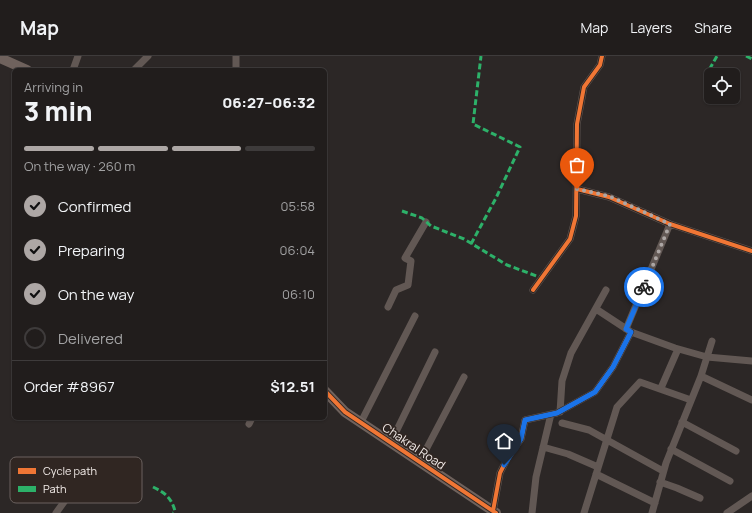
<!DOCTYPE html>
<meta charset="utf-8">
<style>
body{margin:0;font-family:Manrope,sans-serif;background:#292625;color:#f1f3f6;height:100vh;display:flex;flex-direction:column;font-size:15px;white-space:nowrap}
*{box-sizing:border-box;margin:0}
p{font-size:13px;color:#a2a2a3}
.icon{flex:none;width:22px;height:22px;fill:none;stroke:currentColor;stroke-width:2;stroke-linecap:round;stroke-linejoin:round}
.map{position:relative;flex:1;overflow:hidden}
.details{position:absolute;left:12px;top:12px;width:315px;height:352px;display:flex;flex-direction:column;background:#211d1c;border-radius:6px;box-shadow:0 1px 3px #0004,0 0 0 1px #3e3b3b}
.details>*{flex:none}
.buttons{position:absolute;left:704px;top:12px;display:grid;gap:8px}
.buttons a{display:grid;place-items:center;width:36px;height:36px;border-radius:6px;background:#211d1c;box-shadow:0 1px 3px #0004,0 0 0 1px #3e3b3b;font-size:20px}
.pin{position:absolute;display:grid;place-items:center;width:34px;height:34px;color:#fff;margin:-41px -17px;border-radius:50% 50% 50% 0;rotate:-45deg;box-shadow:0 0 4px #0007}
.pin .icon{rotate:45deg}
.courier{position:absolute;display:grid;place-items:center;width:40px;height:40px;margin:-20px;border:3px solid #1a73e8;border-radius:50%;background:#fff;color:#222;box-shadow:0 1px 5px #0007}
.head em{font-style:normal;font-weight:800}
.head div{display:flex;flex-direction:column-reverse}
.head{display:flex;align-items:center;justify-content:space-between;height:68px;padding:0 12px}
h1{font-size:26px;font-weight:800;line-height:30px}
.bar{display:grid;grid-template-columns:repeat(4,1fr);gap:6px 4px;align-content:center;height:48px;padding:0 12px}
.bar i{height:5px;border-radius:3px;background:#3e3b3b}
.bar .active{background:#ada7a5}
.bar p{grid-column:span 4}
.line{display:flex;align-items:center;gap:10px;padding:0 12px;border-top:1px solid #3e3b3b}
.line div{flex:1}
ol{padding:0 12px;list-style:none}
li{display:flex;align-items:center;gap:12px;height:44px}
li p{margin-inline-start:auto}
li .icon{padding:4px;border-radius:50%;background:#ada7a5;color:#111;stroke-width:4}
li:last-child{color:#a2a2a3}
li i{width:22px;height:22px;border:2px solid #3e3b3b;border-radius:50%}
header{display:flex;align-items:center;gap:24px;box-sizing:border-box;height:56px;padding:0 20px;background:#211d1c;border-bottom:1px solid #3e3b3b}
header strong{font-size:19px}
nav{display:flex;gap:22px;margin-inline-start:auto;font-size:14px}
.map>svg:first-child{display:block}
.lines{fill:none;stroke-linecap:round;stroke-linejoin:round}
.street{stroke:#625854;stroke-width:7}
.secondary{stroke:#6f625d;stroke-width:10}
.quiet{stroke:#2db169;stroke-width:3;stroke-dasharray:6 3;stroke-linecap:butt}
.cycleway-casing{stroke:#302622;stroke-width:6}
.cycleway{stroke:#f07635;stroke-width:4}
.done{stroke:#ada7a5;stroke-width:4;stroke-dasharray:0 7.2}
.route{stroke:#1a73e8;stroke-width:5}
.labels{text-anchor:middle;dominant-baseline:central;stroke-width:3.5;stroke-linejoin:round;paint-order:stroke}
.street-label{font-size:12px;fill:#f3ece9;stroke:#302622}
.key{fill:#302622;stroke:#6a615e;stroke-width:1}
.key-label{font-size:11px;fill:#f3ece9}
</style>
<header>
<strong>Map</strong>
<nav><a>Map</a><a>Layers</a><a>Share</a></nav>
</header>
<div class="map">
<svg width="752" height="457" viewBox="0 0 752 457">
<rect width="100%" height="100%" fill="#2c2726"/>
<g class="lines">
<path class="street" d="M236,0V14
M73,14L78,0
M134,14L148,0
M577,133L609,141L670,168L752,195
M533,234L570,183L576,160L577,68L584,31L600,9L602,0
M388,251L396,234L408,229L411,205L405,202L426,166
M596,253L631,276L675,292L707,301L752,305
M626,273L670,168
M701,320L752,344
M661,332L678,293
M560,356L562,325L571,297L606,234
M361,366L415,260
M682,366L736,395
M562,367L589,374L663,415
M249,368L252,362
M391,386L435,296
M543,391L568,398L598,411
M671,393L730,425
M420,405L464,321
M596,418L655,447
M660,426L677,432L700,442
M493,455L500,417L508,401L521,383L525,364L557,357L595,336L613,311L631,276
M56,457L72,435
M532,457L536,421L551,358
M584,457L617,351L640,326L691,344
M652,457L666,407L701,320L712,285
M727,457L752,440"/>
<path class="secondary" d="M0,2L27,14
M325,335L345,356L496,457"/>
<path class="quiet" d="M746,0L752,3
M705,21L717,0
M402,155L422,162L431,170L464,183L507,209L542,222
M471,188L496,142L520,91L473,68L481,0
M153,431C165,437 171,441 175,455L173,457"/>
<g class="cycleway-casing">
<path id="cycleway" d="M577,133L609,141L670,168L752,195
M533,234L570,183L576,160L577,68L584,31L600,9L602,0
M325,335L345,356L496,457
M493,455L500,417L508,401L521,383L525,364L557,357L595,336L613,311L631,276"/>
</g>
<use href="#cycleway" class="cycleway"/>
</g>
<g class="lines">
<path class="done" d="M577,133L609,140L670,168L644,231"/>
<path class="route" d="M504,409L521,383L525,364L557,357L595,336L613,311L631,276L626,273L644,231"/>
</g>
<g class="labels">
<g class="street-label">
<text transform="translate(414 390) rotate(34)">Chakral Road</text>
</g>
</g>
<rect x="10" y="401" width="132" height="46" rx="6" class="key"/>
<rect x="18" y="412" width="18" height="6" fill="#f07635"/>
<rect x="18" y="430" width="18" height="6" fill="#2db169"/>
<g class="key-label">
<text x="43" y="419">Cycle path</text>
<text x="43" y="437">Path</text>
</g>
</svg>
<div class="buttons">
<a><svg class="icon" aria-label="locate" viewBox="0 0 24 24"><circle cx="12" cy="12" r="6"/><path d="M12 2v4M12 18v4M2 12h4M18 12h4"/></svg></a>
</div>
<div class="pin" style="left:577px;top:133px;background:#ea580c"><svg class="icon" aria-label="bag" viewBox="0 0 24 24"><path d="M5 8h14l-1 12H6zM9 8a3 3 0 0 1 6 0"/></svg></div>
<div class="pin" style="left:504px;top:409px;background:#1f2937"><svg class="icon" aria-label="home" viewBox="0 0 24 24"><path d="M3 11l9-7 9 7M6 9v11h12V9"/></svg></div>
<div class="courier" style="left:644px;top:231px"><svg class="icon" aria-label="bike" viewBox="0 0 24 24"><circle cx="6" cy="16" r="4"/><circle cx="18" cy="16" r="4"/><path d="M6 16l4-8h5l3 8M10 8l3 8H6M13 5h3"/></svg></div>
<section class="details">
<div class="head"><div><h1>3 min</h1><p>Arriving in</p></div><em>06:27–06:32</em></div>
<div class="bar"><i class="active"></i><i class="active"></i><i class="active"></i><i></i><p>On the way · 260 m</p></div>
<ol>
<li><svg class="icon" aria-label="check" viewBox="0 0 24 24"><path d="M5 12l5 5 9-10"/></svg>Confirmed<p>05:58</p></li>
<li><svg class="icon" aria-label="check" viewBox="0 0 24 24"><path d="M5 12l5 5 9-10"/></svg>Preparing<p>06:04</p></li>
<li><svg class="icon" aria-label="check" viewBox="0 0 24 24"><path d="M5 12l5 5 9-10"/></svg>On the way<p>06:10</p></li>
<li><i></i>Delivered</li>
</ol>
<div class="line" style="height:52px"><div>Order #8967</div><b>$12.51</b></div>
</section>
</div>
